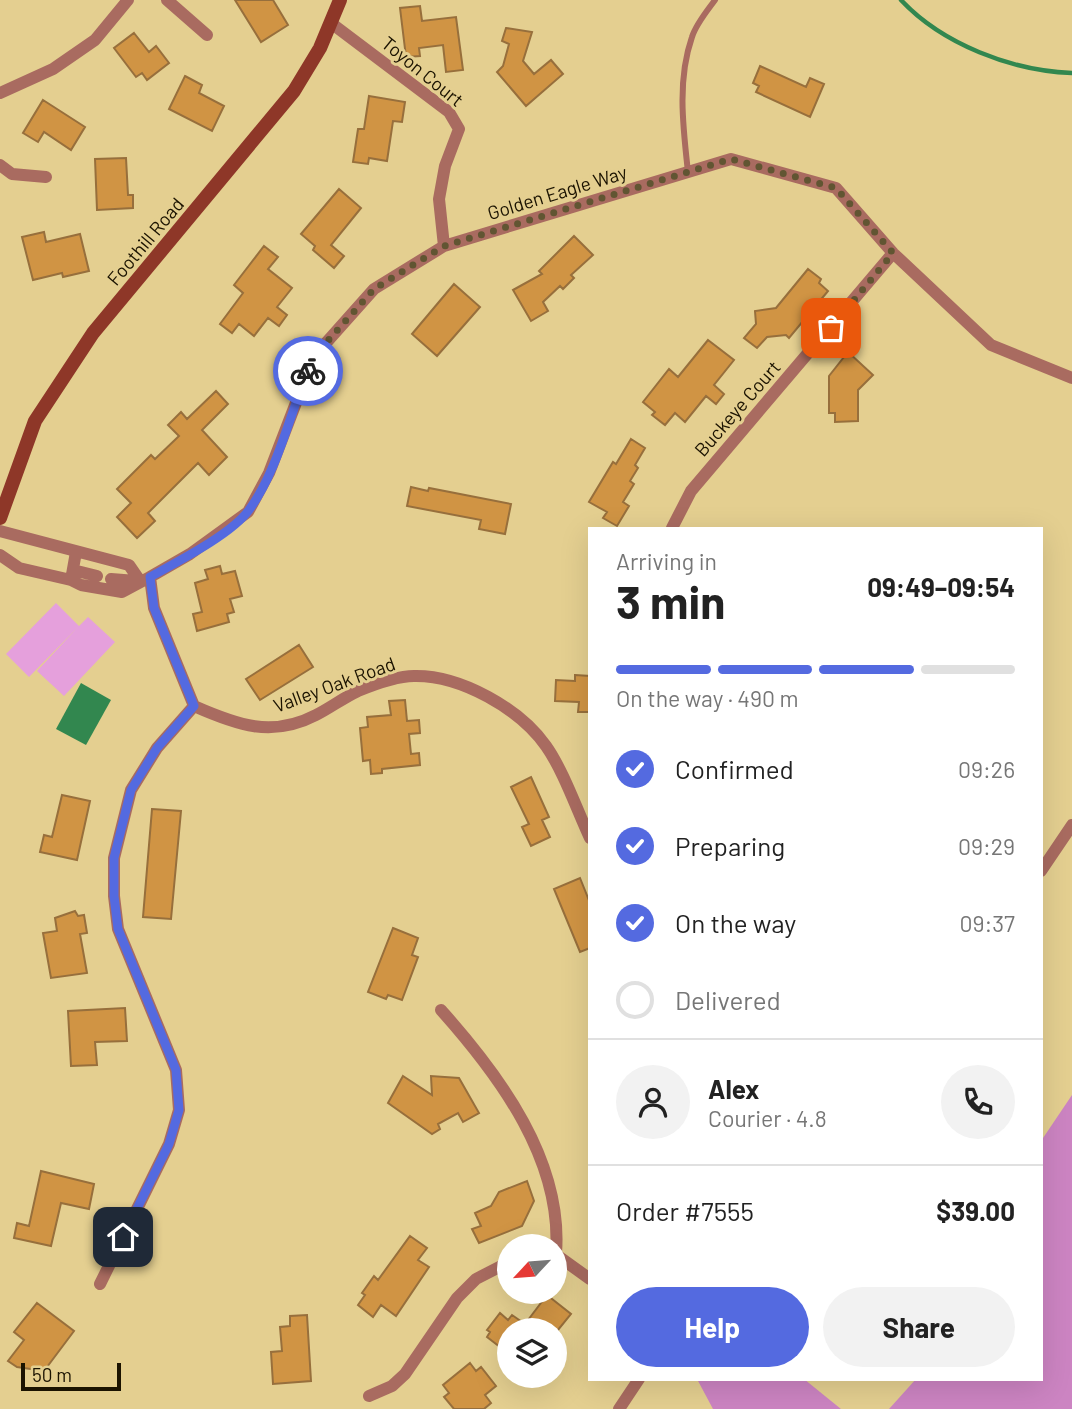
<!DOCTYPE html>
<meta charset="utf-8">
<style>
body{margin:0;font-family:Barlow,sans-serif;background:#f2f2f2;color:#222;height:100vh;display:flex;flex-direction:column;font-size:26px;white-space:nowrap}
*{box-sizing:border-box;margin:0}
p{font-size:23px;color:#767676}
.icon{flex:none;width:38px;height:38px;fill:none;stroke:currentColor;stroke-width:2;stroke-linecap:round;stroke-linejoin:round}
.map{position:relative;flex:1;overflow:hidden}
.drawer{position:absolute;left:588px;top:527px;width:455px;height:854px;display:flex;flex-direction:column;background:#fff;border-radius:0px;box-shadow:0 7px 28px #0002}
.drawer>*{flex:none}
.needle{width:46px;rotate:244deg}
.buttons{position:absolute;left:497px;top:1234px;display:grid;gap:14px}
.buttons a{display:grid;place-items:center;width:70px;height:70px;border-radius:50%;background:#fff;box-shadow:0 7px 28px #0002;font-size:35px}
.scale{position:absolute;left:21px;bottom:18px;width:100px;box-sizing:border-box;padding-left:7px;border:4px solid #1b1300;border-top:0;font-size:19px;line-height:24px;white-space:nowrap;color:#1b1300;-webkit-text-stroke:5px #e4cf90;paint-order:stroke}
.pin{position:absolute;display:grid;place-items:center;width:60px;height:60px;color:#fff;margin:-30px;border-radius:14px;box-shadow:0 4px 10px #0006}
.courier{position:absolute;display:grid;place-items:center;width:70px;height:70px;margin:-35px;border:5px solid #546ae0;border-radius:50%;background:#fff;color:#222;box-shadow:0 2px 9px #0007}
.overview em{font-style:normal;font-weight:700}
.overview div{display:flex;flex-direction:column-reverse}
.overview{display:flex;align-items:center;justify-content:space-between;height:119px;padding:0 28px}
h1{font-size:46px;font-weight:700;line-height:52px}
.bar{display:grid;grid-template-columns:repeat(4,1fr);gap:10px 7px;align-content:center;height:84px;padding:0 28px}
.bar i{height:9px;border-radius:5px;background:#e0e0e0}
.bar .on{background:#546ae0}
.bar p{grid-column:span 4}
.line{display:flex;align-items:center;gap:18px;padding:0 28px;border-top:2px solid #e0e0e0}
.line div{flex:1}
.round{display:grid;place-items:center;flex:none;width:74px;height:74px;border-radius:37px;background:#f2f2f2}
ol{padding:0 28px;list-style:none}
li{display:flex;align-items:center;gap:21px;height:77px}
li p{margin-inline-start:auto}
li .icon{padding:7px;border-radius:50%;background:#546ae0;color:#fff;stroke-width:4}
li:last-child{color:#767676}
li i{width:38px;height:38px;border:4px solid #e0e0e0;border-radius:50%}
.action{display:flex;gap:14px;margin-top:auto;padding:14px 28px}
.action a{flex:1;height:80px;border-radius:42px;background:#546ae0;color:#fff;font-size:28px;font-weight:700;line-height:80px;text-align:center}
.action a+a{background:#f2f2f2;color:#222}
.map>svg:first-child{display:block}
.green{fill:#e5a0dc}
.forest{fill:#cc84c2}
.water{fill:#32874f}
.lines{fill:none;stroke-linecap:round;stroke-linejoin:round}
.stream{stroke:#32874f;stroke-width:4.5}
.building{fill:#d09444;stroke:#976f3c;stroke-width:2}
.service{stroke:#a96b60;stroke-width:6}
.minor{stroke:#a96b60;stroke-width:12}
.secondary{stroke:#8e3728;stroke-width:14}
.done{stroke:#615532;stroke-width:7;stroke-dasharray:0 12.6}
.route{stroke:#546ae0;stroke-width:9}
.labels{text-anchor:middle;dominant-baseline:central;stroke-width:6;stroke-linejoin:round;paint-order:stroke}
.street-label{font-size:19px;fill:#1b1300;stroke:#e4cf90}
</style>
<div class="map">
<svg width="1072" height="1409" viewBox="0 0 1072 1409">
<rect width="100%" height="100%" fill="#e4cf90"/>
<path class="green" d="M56,603L79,626L88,617L115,642L64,696L37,671L78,627L29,677L6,654Z"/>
<path class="forest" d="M1072,1095V1409H889L916,1379H1041V1141Z
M697,1379H804L841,1409H713Z"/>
<path class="water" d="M81,683L111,700L86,745L56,729Z"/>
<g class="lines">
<path class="stream" d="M901,0C942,44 1012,71 1072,73"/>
</g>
<path class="building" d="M235,0H273L288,25L261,42Z
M420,6L422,21L456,17L463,70L446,72L443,45L419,48L420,56L406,57L400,8Z
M506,28L532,32L523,61L534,74L551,60L563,74L526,106L497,72L503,66L509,44L502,41Z
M134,33L149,52L156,46L169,63L147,80L142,73L136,77L114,48Z
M760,66L806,87L810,78L824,84L810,117L756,92L759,86L753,83Z
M185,76L202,85L199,93L224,106L212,131L169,109Z
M369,96L405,102L402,122L393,121L387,161L369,158L368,164L353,162L358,129H364Z
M43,100L85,127L71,150L44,132L38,142L23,133Z
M126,158L128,195H133V208L97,210L95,159Z
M339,189L361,208L331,245L344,256L334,268L313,250L315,246L301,234Z
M44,232L46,242L80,234L89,271L63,277L62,273L33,280L22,237Z
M574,236L593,255L571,275L574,278L563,289L560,286L543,302L548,311L531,321L513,290L542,274L539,271Z
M264,246L278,257L268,269L292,288L277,307L287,315L279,326L268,318L254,336L239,324L232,333L220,324L243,293L234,285Z
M808,269L821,279L819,283L828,291L789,338L786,335L767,337L757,348L744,338L756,324L755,311L776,308Z
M454,284L480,307L437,356L412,334Z
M708,340L734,360L714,385L724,394L716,404L706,396L685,422L675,413L665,425L652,415L655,412L643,402L669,369L678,377Z
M848,352L873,375L858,390V421L835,422V413H829V376Z
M216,391L228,404L202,430L227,457L209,475L198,463L148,513L155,521L137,538L117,517L131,503L117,489L151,455L155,459L179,436L168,425L181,412L187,419Z
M631,439L645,448L635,465L638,468L630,481L634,484L623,502L629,506L617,526L603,518L607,512L589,502L613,462L616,464Z
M411,487L428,491L429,488L511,504L505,534L479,529L481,520L407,506Z
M220,566L222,574L235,571L242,596L230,599L234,612L227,614L229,622L197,631L193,614L202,612L195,583L208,579L205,570Z
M299,645L313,667L260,700L246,679Z
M575,675L590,676V712H578L579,702L555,701L556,680L575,681Z
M405,700L407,721L419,720L420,733L409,734L411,754L419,753L420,765L382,769V773L371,774L370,760L363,761L360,728L368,727L367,717L391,715L389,701Z
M531,777L549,817L542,820L550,837L531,846L522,827L529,824L511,787Z
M62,795L90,801L77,860L40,852L44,835L52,837Z
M152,809L181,811L171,919L143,917Z
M580,878L590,903V948L580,952L554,889Z
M75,911L78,916L84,915L87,933L80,934L87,973L51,978L43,933L57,931L55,918Z
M393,928L418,938L412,955L418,957L402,1000L388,995L386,999L368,992Z
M125,1008L127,1041L95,1042L97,1065L71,1066L68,1011Z
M403,1076L432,1095L431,1076L459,1078L479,1113L463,1122L458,1113L438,1124L440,1129L432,1134L388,1103Z
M41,1171L94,1184L89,1209L61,1203L51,1246L14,1238L17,1223L29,1226Z
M527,1181L534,1201L522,1226L479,1243L472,1229L481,1226L475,1213L491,1206L499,1192Z
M410,1236L427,1248L418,1260L429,1267L396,1316L381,1305L373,1317L358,1305L365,1295L362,1293L374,1276L378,1280Z
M547,1295L571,1314L558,1330H509V1354L487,1337L490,1332L487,1330L500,1313L508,1320L512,1315L525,1324Z
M37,1303L74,1331L44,1371L17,1367L8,1361L24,1340L14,1332Z
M307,1315L311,1381L273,1384L271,1352L282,1351L280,1327L290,1326V1316Z
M470,1363L476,1371L481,1367L496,1386L485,1395L491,1403L484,1409H454L444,1397L449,1393L443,1385Z"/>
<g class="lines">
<path class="service" d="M688,172C683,127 677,80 692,37C696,24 707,11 715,0"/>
<path class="minor" d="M167,0L207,35
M331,23L449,112L459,129L445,166L439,199L444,246
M0,93L53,69L95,40L128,0
M0,165L12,174L46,177
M672,528L691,491L893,253
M0,531L129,565L140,581
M0,555L19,568L71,580L81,585L122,592L150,577L190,554L248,512L269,473L309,369L325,344L374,289L444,246L731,159L836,188L893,253L991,345L1072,378
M73,570L97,576
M150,577L154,608L194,706C237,725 272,738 316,715C330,708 343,698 358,691C375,684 396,676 414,676C461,675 520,709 546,746C563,770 577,810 590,838
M111,579L136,581
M71,580L76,552
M1041,871L1072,825
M441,1010C500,1076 563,1161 556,1253
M555,1254L590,1279
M100,1284L169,1144L179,1110L176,1070L118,929L114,896V858L131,790L157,748L194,706
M369,1396L392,1386L405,1374L457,1298L476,1279L509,1262
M619,1409L639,1379"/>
<path class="secondary" d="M0,518L35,421L93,333L294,91L320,48L340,0"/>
</g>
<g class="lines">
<path class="done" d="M308,371L325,344L374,289L444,246L731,159L836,188L893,253L831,328"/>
<path class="route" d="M123,1237L169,1144L179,1110L176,1070L118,929L114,896V858L131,790L157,748L194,706L154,608L150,577C177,562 232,534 249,510C278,470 289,416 308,371"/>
</g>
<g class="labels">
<g class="street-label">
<text transform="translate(423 71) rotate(39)">Toyon Court</text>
<text transform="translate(557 192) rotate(-17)">Golden Eagle Way</text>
<text transform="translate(145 241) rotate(-50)">Foothill Road</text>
<text transform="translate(737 408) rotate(-49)">Buckeye Court</text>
<text transform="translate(334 684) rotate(-20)">Valley Oak Road</text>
</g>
</g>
</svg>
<div class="buttons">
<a><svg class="needle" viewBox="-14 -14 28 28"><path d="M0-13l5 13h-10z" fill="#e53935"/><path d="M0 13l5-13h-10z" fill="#767676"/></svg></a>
<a><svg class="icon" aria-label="layers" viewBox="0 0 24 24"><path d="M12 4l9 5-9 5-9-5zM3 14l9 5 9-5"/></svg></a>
</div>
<div class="scale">50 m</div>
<div class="pin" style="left:831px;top:328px;background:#ea580c"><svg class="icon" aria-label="bag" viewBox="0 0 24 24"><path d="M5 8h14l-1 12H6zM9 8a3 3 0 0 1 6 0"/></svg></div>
<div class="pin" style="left:123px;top:1237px;background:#1f2937"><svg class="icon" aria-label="home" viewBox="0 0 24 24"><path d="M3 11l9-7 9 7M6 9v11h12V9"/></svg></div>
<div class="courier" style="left:308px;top:371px"><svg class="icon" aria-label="bike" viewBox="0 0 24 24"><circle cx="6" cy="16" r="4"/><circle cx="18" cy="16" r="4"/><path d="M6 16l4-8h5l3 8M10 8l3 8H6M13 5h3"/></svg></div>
<section class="drawer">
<div class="overview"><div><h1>3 min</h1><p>Arriving in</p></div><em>09:49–09:54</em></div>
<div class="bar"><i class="on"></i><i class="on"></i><i class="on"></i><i></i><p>On the way · 490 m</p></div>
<ol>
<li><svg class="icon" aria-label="check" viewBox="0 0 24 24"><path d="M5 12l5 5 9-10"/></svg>Confirmed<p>09:26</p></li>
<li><svg class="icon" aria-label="check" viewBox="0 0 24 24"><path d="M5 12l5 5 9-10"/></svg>Preparing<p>09:29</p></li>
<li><svg class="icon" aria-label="check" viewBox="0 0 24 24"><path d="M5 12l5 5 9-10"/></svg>On the way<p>09:37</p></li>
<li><i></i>Delivered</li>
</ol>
<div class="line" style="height:126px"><a class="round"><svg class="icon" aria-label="person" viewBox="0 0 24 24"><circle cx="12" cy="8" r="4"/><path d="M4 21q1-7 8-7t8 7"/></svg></a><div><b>Alex</b><p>Courier · 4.8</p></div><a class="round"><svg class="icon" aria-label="phone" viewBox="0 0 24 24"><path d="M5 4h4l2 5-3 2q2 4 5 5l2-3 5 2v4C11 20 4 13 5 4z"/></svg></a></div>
<div class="line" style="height:91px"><div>Order #7555</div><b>$39.00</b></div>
<div class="action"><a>Help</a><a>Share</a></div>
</section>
</div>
